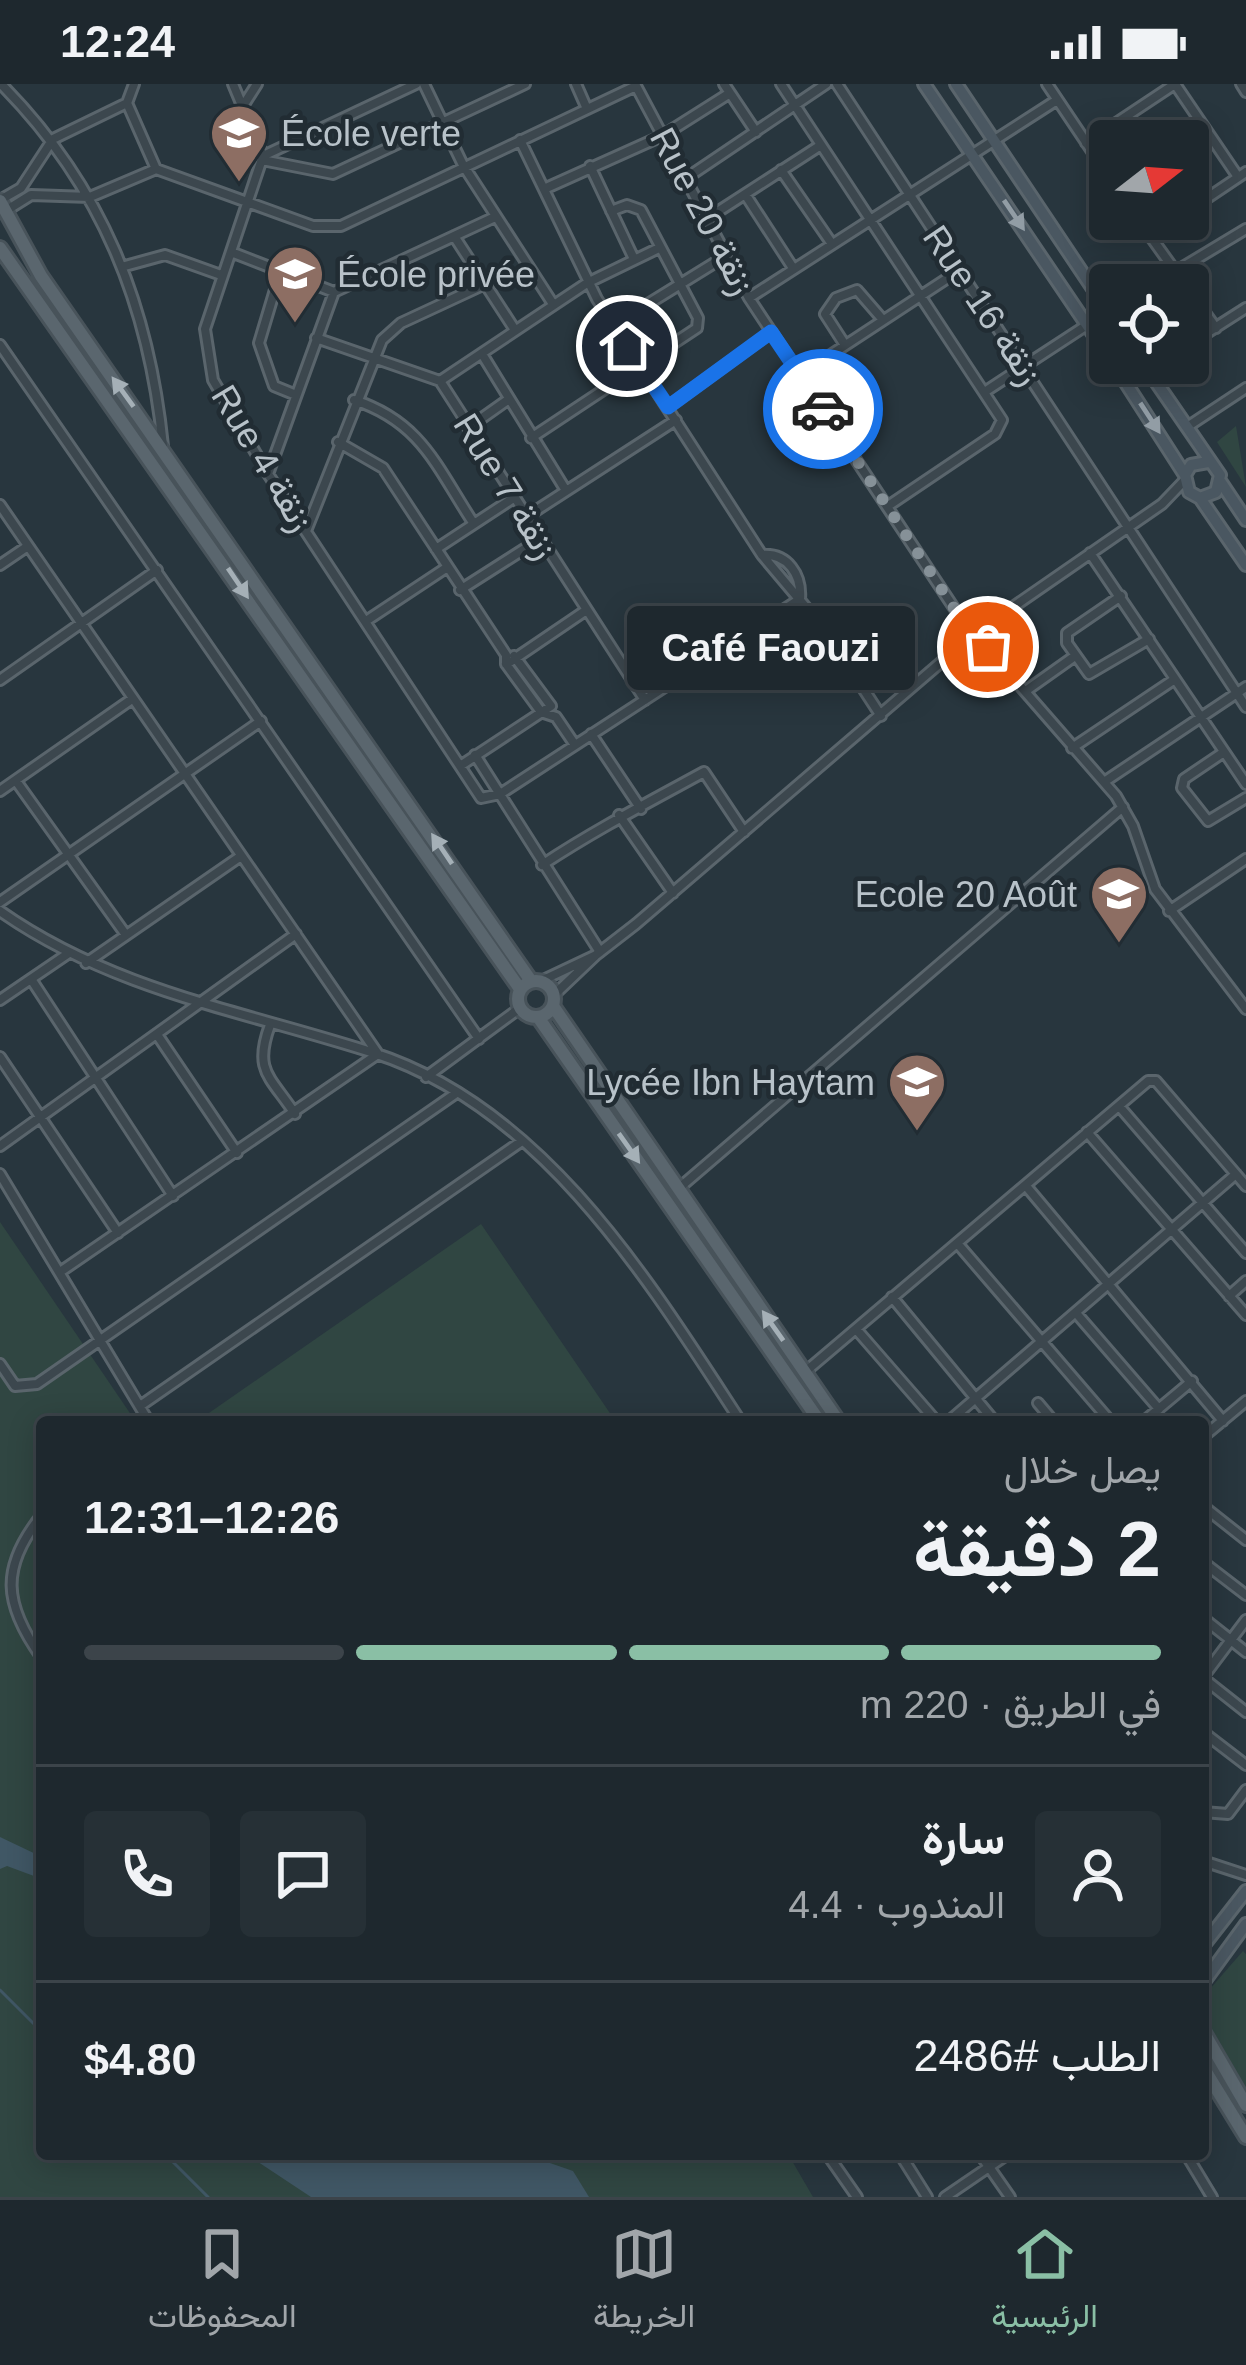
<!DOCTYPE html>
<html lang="ar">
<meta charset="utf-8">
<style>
body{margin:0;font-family:Helvetica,Vazirmatn,sans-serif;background:#263036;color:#f1f3f6;direction:rtl;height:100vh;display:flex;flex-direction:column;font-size:45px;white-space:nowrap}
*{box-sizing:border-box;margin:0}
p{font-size:39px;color:#a1a6aa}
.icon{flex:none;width:66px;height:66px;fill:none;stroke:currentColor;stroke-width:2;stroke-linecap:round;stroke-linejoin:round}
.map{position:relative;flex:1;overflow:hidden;direction:ltr}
.details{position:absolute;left:36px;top:1332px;width:1173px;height:744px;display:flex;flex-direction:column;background:#1e282e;border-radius:12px;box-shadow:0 6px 30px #0003,0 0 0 3px #3c444a;direction:rtl}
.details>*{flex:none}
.needle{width:78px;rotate:73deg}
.fabs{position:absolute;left:1089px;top:36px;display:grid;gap:24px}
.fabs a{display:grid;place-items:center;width:120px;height:120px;border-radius:12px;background:#1e282e;box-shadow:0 6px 30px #0003,0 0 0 3px #3c444a;font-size:60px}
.pin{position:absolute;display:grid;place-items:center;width:102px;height:102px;color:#fff;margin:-51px;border:6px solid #fff;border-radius:50%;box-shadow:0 3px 12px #0007}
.courier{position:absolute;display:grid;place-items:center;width:120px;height:120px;margin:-60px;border:9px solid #1a73e8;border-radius:50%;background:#fff;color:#222;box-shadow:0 3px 15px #0007}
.bubble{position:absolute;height:84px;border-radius:12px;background:#1e282e;box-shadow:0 6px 30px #0003,0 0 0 3px #3c444a;font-size:39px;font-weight:600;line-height:84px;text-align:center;direction:rtl}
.headline em{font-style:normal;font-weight:600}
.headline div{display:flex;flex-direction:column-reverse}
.headline{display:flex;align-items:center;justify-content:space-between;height:204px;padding:0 48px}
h1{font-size:78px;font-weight:600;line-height:90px}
.bar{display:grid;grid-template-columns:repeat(4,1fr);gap:18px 12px;align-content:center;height:144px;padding:0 48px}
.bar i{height:15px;border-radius:9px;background:#3c444a}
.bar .active{background:#8abfa5}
.bar p{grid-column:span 4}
.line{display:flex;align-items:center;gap:30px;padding:0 48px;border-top:3px solid #3c444a}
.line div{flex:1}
.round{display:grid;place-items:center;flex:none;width:126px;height:126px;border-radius:12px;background:#263036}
.status{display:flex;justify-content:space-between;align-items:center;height:84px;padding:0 60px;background:#1e282e;direction:ltr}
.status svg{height:33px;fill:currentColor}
.tab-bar{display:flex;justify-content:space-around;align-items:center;height:168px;border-top:3px solid #3c444a;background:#1e282e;font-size:33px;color:#a1a6aa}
.tab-bar a{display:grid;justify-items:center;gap:6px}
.tab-bar .active{color:#8abfa5}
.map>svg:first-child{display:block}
.green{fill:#304642}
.water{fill:#405765}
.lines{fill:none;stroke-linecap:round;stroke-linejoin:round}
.stream{stroke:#405765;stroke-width:3}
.street-casing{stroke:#5a656c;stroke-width:14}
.secondary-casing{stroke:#5a656c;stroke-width:16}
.primary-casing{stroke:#48535a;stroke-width:18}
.street{stroke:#3c474e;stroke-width:8}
.secondary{stroke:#4a5761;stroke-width:10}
.primary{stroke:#5a666e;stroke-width:12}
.oneway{fill:#929da5}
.oneway2{fill:#a5b0b7}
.done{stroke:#869198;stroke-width:12;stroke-dasharray:0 21.6}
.route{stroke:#1a73e8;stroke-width:15}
.labels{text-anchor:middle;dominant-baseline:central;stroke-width:9;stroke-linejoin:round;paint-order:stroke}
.poi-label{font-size:36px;fill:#b8c2c9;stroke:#212c33;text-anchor:start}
.street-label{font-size:36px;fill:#b8c2c9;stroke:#212c33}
</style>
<div class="status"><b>12:24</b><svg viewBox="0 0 49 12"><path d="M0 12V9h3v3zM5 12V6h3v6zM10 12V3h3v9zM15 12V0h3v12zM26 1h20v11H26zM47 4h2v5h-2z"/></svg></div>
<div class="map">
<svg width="1246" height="2113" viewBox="0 0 1246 2113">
<rect width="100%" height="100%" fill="#28363e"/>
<path class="green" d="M1236,342L1246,403L1217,358Z
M0,1138L136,1338H42V2070H788L813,2113H0Z
M481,1140L616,1338H196Z
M1243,1867L1246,1870V2004L1204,1931L1209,1906Z"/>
<path class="water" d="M0,1753L42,1773V1795L7,1782L0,1785Z
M246,2070H291L305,2078L326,2070H524L573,2087L589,2113H311Z"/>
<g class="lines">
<path class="stream" d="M0,1906L42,1948
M165,2070L208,2113"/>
<g class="street-casing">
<path id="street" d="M1,0C102,102 149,221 163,362
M233,0L263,72L205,245L213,296L268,390L481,714L500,710L800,515C802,491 788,469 762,471
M424,0L463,81L553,220
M576,0L587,25
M635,0L749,214L960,533L1116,712L1133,742L1155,805L1246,925
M724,0L756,48
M781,0L1002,336L995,350L888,422
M837,0L1246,623
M1047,0L1110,94
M1175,0L1238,93
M1241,0L1246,8
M127,19L156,85
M243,22L257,0
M1124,34L1139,57
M520,56L597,215L762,471L825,546L881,632
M1086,59L1175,0
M263,72L416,0
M262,76L333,90L525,0
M590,82L634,175
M781,86L832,160
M685,95L826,0
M544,105L662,52L730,9
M745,110L793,184
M0,116L21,104L53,55L127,19L134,0
M7,126L31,111L90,113L156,85L313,142H341L636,2
M1188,127L1246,88
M1138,135L1216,244
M705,136L821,61
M454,152L515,246
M1150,153L1176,135
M231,168L334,208
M125,182L165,171L221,191
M280,189L259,259L274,302L296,311
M1153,201L1246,145
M334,208L495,133
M749,214L1057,16
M614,241L724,173
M316,254L440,297L645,616
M0,261L479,955
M845,261L825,230L836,214L857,206L883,236
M1188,261L1246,224
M482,270L565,405
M800,291L960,186
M440,297L587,199L659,164
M986,307L1110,226
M354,316C422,338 437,384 474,440
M668,323L771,248
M1187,343L1246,304
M468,344L509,315
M531,354L697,244L698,234L641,126L627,121L611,127
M338,358L383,384L506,571V580
M268,390L334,208
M0,421L378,970L60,1188
M526,433L676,336
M306,447L382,256L401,239L485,200
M436,465L512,415
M1090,469L1246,700
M0,481L28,462
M460,506L540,455
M1121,512L1067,549V559L1089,590L1149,555
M366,537L446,484
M514,572L551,622
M506,580L541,628L556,633L575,661
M507,580L585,527
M0,596L157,486
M1027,606L1075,572
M591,650L641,725
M1072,664L1175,595
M1224,668L1184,695L1182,704L1208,737L1246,714
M475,671L600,868
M460,682L551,622
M16,697L126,851
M1104,698L1246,603
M0,707L132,615
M619,731L673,809
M542,781C595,746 649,718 704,688L744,748
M0,818L261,637
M0,827C114,907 244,927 374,969C544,1024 649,1197 741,1338
M1169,827L1246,775
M86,879L241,772
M31,895L173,1112
M541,897L596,871L636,840L974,550L1162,420L1184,397
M554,911L595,872
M0,916L69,869
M270,941C253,987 270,992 295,1030
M158,952L237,1069
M0,973L118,1149
M426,993L520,924
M1119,1022L1246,1169
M1087,1048L1246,1231
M0,1062L296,850
M0,1090L149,1338
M1026,1102L1223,1337
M678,1105L1123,723
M957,1159L1111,1338
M1229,1212L1246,1197
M892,1213L995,1338
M1076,1229L1159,1325
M856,1245L937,1338
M0,1280L15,1302L37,1300L455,1010
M805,1288L1148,997H1156L1246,1102
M1038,1319L1054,1338
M140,1322L522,1057
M948,1338L1236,1090
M1143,1338L1192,1297
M1203,1353L1246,1317
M1203,1422L1246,1456
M42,1431C0,1483 3,1520 42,1574
M1203,1478L1246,1511
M1203,1534L1246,1568
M1203,1593L1246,1536
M1203,1594L1246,1628
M1203,1648L1246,1681
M1203,1728L1228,1730L1246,1706
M1203,1777L1246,1791
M827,2070L857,2113
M900,2070L927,2113
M980,2070L1010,2113
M1186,2070L1212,2113
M945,2113L1008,2070"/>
</g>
<g class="secondary-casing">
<path id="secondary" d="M924,0L1110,275
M956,0L1110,230
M1113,279L1185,391
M1143,279L1220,391L1216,408L1200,414L1189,408L1185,391L1191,381L1208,378
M1220,397L1246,436
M1200,414L1246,481
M1203,1862L1246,1807
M1203,1899L1246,1840"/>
</g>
<g class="primary-casing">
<path id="primary" d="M0,117L41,192L531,897
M0,164L520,905
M518 915a18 18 0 1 1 36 0a18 18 0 1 1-36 0Z
M553,922L839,1338
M538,933L820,1338
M1203,1947L1246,2021
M1203,1983L1246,2053"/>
</g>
<use href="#street" class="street"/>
<use href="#secondary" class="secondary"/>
<use href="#primary" class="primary"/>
</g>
<defs><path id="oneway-solid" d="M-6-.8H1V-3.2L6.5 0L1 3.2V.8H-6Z" transform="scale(3)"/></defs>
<g class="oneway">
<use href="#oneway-solid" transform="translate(1014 131) rotate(56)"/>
<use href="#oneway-solid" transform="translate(1150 334) rotate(57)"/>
</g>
<g class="oneway2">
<use href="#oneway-solid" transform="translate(123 308) rotate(-126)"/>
<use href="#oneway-solid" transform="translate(238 499) rotate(56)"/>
<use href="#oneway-solid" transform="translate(442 765) rotate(-124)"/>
<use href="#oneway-solid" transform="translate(629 1064) rotate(55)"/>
<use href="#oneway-solid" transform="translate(773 1242) rotate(-125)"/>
</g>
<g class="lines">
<path class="done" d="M823,325L960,533L988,563"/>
<path class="route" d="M627,262L668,323L771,248L823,325"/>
</g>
<defs>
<g id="school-pin" transform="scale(3)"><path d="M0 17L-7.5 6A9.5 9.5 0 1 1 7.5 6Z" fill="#8d6e63" stroke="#212c33"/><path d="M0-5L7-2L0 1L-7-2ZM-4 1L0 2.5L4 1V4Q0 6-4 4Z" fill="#fff"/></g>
</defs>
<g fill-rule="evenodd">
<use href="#school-pin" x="239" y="49"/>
<use href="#school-pin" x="295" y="190"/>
<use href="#school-pin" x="1119" y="810"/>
<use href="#school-pin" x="917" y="998"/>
</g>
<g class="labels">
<g class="poi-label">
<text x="281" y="49">École verte</text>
<text x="337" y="190">École privée</text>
<text x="1077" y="810" text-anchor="end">Ecole 20 Août</text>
<text x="875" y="998" text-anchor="end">Lycée Ibn Haytam</text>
</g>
<g class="street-label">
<text transform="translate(703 127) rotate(62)">Rue 20 زنقة</text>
<text transform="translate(983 221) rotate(56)">Rue 16 زنقة</text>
<text transform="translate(263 374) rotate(59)">Rue 4 زنقة</text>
<text transform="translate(506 402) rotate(58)">Rue 7 زنقة</text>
</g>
</g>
</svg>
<div class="fabs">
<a><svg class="needle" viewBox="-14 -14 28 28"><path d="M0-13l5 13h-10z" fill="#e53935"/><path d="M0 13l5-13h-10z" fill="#a1a6aa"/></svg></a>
<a><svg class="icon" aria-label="locate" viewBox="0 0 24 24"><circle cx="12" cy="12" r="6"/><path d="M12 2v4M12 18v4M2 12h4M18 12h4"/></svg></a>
</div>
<div class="pin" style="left:988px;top:563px;background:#ea580c"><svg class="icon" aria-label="bag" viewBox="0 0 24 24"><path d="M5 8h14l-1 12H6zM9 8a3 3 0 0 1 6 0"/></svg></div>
<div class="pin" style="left:627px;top:262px;background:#1f2937"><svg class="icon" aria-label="home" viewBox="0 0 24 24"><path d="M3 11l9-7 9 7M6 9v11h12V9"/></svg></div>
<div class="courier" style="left:823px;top:325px"><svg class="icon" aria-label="car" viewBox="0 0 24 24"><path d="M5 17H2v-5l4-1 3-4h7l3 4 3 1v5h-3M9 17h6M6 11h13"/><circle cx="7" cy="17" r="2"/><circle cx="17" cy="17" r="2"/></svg></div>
<div class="bubble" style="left:627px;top:522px;width:288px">Café Faouzi</div>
<section class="details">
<div class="headline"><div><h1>2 دقيقة</h1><p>يصل خلال</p></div><em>12:26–12:31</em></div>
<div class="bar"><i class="active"></i><i class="active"></i><i class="active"></i><i></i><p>في الطريق · 220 m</p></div>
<div class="line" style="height:216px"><a class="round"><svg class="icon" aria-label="person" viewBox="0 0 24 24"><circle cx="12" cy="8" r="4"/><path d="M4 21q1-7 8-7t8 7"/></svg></a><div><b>سارة</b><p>المندوب · 4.4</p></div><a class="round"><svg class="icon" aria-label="chat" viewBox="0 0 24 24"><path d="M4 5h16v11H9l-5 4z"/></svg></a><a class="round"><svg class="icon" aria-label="phone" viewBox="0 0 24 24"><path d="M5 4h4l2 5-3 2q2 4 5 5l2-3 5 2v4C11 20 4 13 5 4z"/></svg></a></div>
<div class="line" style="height:156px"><div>الطلب #2486</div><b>$4.80</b></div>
</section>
</div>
<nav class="tab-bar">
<a class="active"><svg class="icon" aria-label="home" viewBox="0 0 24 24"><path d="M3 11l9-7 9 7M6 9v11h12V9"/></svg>الرئيسية</a>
<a><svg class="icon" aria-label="map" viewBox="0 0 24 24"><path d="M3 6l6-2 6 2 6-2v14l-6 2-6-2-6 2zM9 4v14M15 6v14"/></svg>الخريطة</a>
<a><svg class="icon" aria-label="saved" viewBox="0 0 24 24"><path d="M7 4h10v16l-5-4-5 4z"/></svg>المحفوظات</a>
</nav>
